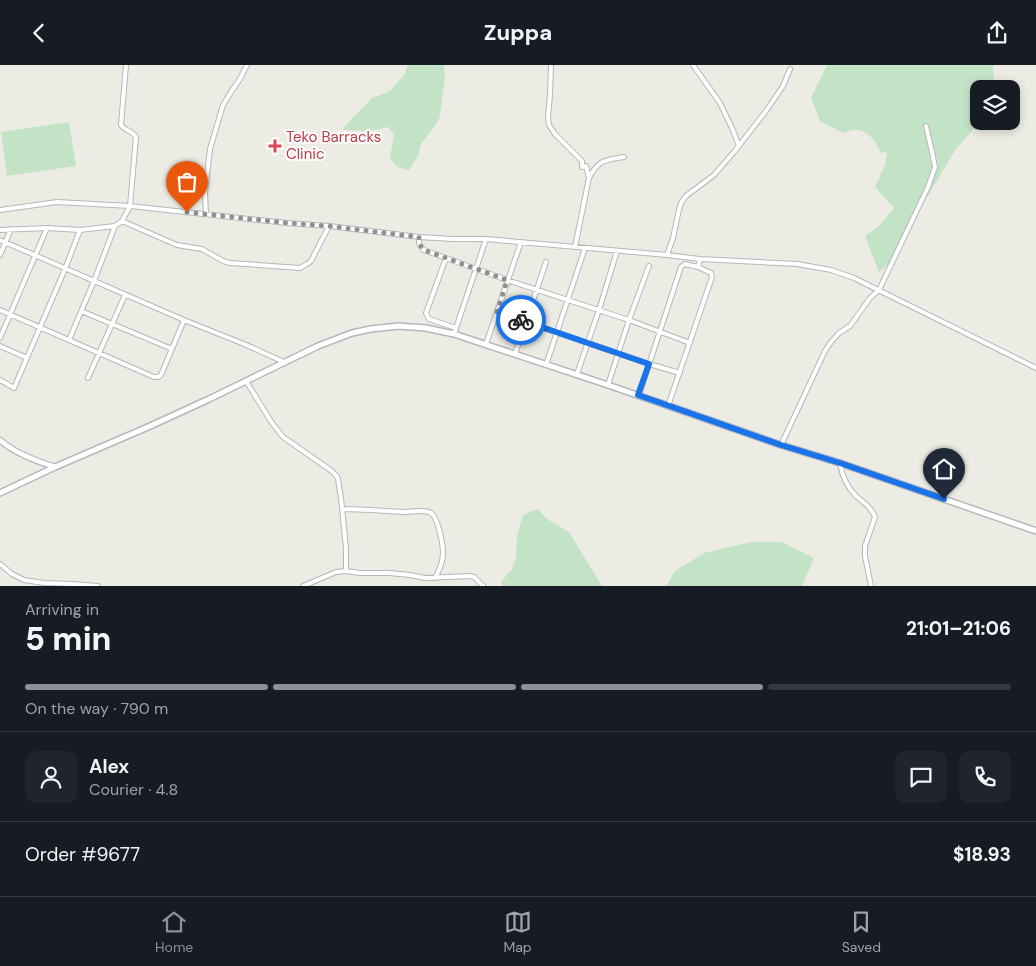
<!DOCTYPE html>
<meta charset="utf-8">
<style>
body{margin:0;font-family:"DM Sans",sans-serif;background:#20242c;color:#f1f3f6;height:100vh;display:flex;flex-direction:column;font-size:19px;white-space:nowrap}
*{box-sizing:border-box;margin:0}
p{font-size:16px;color:#9ea1a6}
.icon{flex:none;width:28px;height:28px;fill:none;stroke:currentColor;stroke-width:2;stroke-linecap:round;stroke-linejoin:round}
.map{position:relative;height:521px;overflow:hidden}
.panel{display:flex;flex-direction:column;background:#171b24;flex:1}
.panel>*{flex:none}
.controls{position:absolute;left:970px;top:15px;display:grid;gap:10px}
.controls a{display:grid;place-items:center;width:50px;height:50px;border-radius:10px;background:#171b24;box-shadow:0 2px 8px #0003;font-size:25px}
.pin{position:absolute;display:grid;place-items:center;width:42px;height:42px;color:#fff;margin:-51px -21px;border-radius:50% 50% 50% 0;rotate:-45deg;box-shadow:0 0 5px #0007}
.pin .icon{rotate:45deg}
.courier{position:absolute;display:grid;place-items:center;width:50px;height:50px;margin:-25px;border:4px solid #1a73e8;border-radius:50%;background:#fff;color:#222;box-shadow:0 1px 6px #0007}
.overview em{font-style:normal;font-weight:800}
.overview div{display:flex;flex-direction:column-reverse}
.overview{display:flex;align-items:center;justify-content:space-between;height:85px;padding:0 25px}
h1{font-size:32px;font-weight:800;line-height:38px}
.bar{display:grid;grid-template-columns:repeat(4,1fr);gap:8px 5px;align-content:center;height:60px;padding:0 25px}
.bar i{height:6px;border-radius:4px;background:#363941}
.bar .on{background:#8c9099}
.bar p{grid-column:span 4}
.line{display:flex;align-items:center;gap:12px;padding:0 25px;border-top:1px solid #363941}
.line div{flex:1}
.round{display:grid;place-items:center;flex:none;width:52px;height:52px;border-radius:10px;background:#20242c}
header{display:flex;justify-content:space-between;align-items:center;height:65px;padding:0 25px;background:#171b24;font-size:22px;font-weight:800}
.tabs{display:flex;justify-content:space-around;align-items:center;height:70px;border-top:1px solid #363941;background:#171b24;font-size:14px;color:#9ea1a6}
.tabs a{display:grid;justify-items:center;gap:2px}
.tabs .on{color:#8c9099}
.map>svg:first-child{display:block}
.green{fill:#c3e3c7}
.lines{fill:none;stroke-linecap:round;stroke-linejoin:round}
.minor-casing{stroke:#b5b6ba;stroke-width:6}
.tertiary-casing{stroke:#b5b6ba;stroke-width:7}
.secondary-casing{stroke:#b6b7bd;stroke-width:8}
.minor{stroke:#fff;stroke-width:4}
.tertiary{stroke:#fff;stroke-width:4.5}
.secondary{stroke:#fff;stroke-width:5}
.done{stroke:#8f9090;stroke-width:5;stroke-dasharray:0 9}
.route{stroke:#1a73e8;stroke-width:6}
.health-dot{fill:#e0444e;stroke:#fff;stroke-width:2}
.labels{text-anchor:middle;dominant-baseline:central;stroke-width:4;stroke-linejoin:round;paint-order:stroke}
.health-label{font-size:15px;fill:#be3a42;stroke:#fff;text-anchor:start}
</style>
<header><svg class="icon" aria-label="back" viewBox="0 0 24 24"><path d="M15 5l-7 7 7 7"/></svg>Zuppa<svg class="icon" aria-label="share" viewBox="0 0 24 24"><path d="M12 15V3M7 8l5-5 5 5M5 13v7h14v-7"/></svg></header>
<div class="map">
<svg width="1036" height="521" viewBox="0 0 1036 521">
<rect width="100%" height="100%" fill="#edece4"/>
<path class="green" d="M408,0H444L445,13L439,55L421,79L418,91L409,105L397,102L390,93L394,69L388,62L370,66L343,65L345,61L372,33L390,26L404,10Z
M827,0H993L994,14L991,24H979V56H981L956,84L905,169L894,195L879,207L865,171L878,162L894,143L875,122L885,100L887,87L881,88C876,77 869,65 855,65C851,65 846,67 843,68L820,56L811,33Z
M69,57L76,101L7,111L1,67Z
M538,444L547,454L569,467L602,521H503L501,517L512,504L516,493L517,471L523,450Z
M751,477H782L814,493L802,521H666L675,506L704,488Z"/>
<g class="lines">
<g class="minor-casing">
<path id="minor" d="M551,0L550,30L548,52L549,60L555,69L582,96V102L586,101L589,113
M693,0L720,38L732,63L739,81
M0,145L57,137L130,141L287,158L329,161L419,172L453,174H486L667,190L700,194L797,199L831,205L854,213L1036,303
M206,149L205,127L210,84L223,40L233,24L240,14L247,0
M122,156L130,141L136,72C133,66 125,66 121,60L126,0
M0,165L47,163L80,165L115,161L122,156L177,180L202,184L223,196L230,198L300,203L307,199L311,196L329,161
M419,172V178L421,182L424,185L446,193L507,215L629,255L690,278
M0,175L184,255L244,279L284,297
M575,182L589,113C598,95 605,95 624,92
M0,190L11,164
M667,190L673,173L678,149L681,138L686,131L714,110L734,87L766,46L783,21L790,4
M446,193L426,248L429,254L456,263
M0,245L154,312H158L161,310L184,255
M81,246L172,284
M497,247L649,299L680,308
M454,269L486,174
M0,273L47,163
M69,275L94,216L115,161
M486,279L521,177
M0,281L27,293
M515,289L546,197
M546,300L585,183
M577,309L599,245L617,186
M88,313L125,230
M0,315L14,323L65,204L80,165
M246,316L272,358L283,372L329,404L336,410L338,414L341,433L346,483V506
M608,320L629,255L649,201
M639,330L681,202L685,199L698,202
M668,341L712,212L711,208L698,202L700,194
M781,380L825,286L831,277L839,268L850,261L870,233L879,225L928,122L935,102L932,87L926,61
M840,398C842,411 847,422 856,431C864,438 871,442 875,452L865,481V491L871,521
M342,444C363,444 383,446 404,447C412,447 424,444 431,448C438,452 443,480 443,488C443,497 439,506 435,513
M0,499L12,509L24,515L44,518L72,519L98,521
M303,521L336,507L346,506L360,508H389L410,510L425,513L470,511L474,512L483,521"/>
</g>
<g class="tertiary-casing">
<path id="tertiary" d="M0,375C14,388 36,396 55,402"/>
</g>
<g class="secondary-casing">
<path id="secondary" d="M0,428L55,402L148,362L207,335L318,281L352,268L371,264L398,261L426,263L454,269L608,320L781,380L840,398L1036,466"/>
</g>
<use href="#minor" class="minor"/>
<use href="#tertiary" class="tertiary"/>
<use href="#secondary" class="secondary"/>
</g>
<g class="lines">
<path class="done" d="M187,147L287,158L328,161L419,172C419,178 420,181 424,185L507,215L497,247L521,255"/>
<path class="route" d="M521,255L649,299L638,330L781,380L840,398L944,434"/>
</g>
<path class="health-dot" d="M272.5 73.5h5v5h5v5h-5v5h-5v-5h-5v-5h5z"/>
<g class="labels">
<g class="health-label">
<text x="286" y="72">Teko Barracks<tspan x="286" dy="17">Clinic</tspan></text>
</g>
</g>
</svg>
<div class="controls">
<a><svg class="icon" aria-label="layers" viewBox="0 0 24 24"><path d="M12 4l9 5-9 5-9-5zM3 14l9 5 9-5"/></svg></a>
</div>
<div class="pin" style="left:187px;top:147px;background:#ea580c"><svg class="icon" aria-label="bag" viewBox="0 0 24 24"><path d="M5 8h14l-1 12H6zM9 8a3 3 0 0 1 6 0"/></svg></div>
<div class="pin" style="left:944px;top:434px;background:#1f2937"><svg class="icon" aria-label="home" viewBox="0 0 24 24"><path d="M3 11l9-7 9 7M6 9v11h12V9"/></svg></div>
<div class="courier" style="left:521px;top:255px"><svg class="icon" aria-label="bike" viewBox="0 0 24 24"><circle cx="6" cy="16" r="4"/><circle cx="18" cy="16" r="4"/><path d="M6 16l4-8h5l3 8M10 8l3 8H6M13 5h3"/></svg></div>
</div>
<section class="panel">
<div class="overview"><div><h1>5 min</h1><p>Arriving in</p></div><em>21:01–21:06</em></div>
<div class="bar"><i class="on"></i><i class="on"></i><i class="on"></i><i></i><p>On the way · 790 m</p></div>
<div class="line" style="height:90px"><a class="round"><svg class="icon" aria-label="person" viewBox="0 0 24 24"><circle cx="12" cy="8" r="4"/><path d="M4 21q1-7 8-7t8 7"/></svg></a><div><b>Alex</b><p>Courier · 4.8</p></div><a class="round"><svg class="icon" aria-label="chat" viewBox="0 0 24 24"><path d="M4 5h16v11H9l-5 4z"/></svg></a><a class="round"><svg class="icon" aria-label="phone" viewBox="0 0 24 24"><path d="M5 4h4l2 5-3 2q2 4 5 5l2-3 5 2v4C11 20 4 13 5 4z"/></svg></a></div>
<div class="line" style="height:65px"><div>Order #9677</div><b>$18.93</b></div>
</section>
<nav class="tabs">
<a class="on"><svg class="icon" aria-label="home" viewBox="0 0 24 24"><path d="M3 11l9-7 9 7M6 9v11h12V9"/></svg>Home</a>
<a><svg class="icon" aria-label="map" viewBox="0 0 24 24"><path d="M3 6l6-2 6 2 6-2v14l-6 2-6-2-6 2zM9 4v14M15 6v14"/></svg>Map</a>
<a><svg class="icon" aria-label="saved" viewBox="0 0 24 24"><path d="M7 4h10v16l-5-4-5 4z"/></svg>Saved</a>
</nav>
